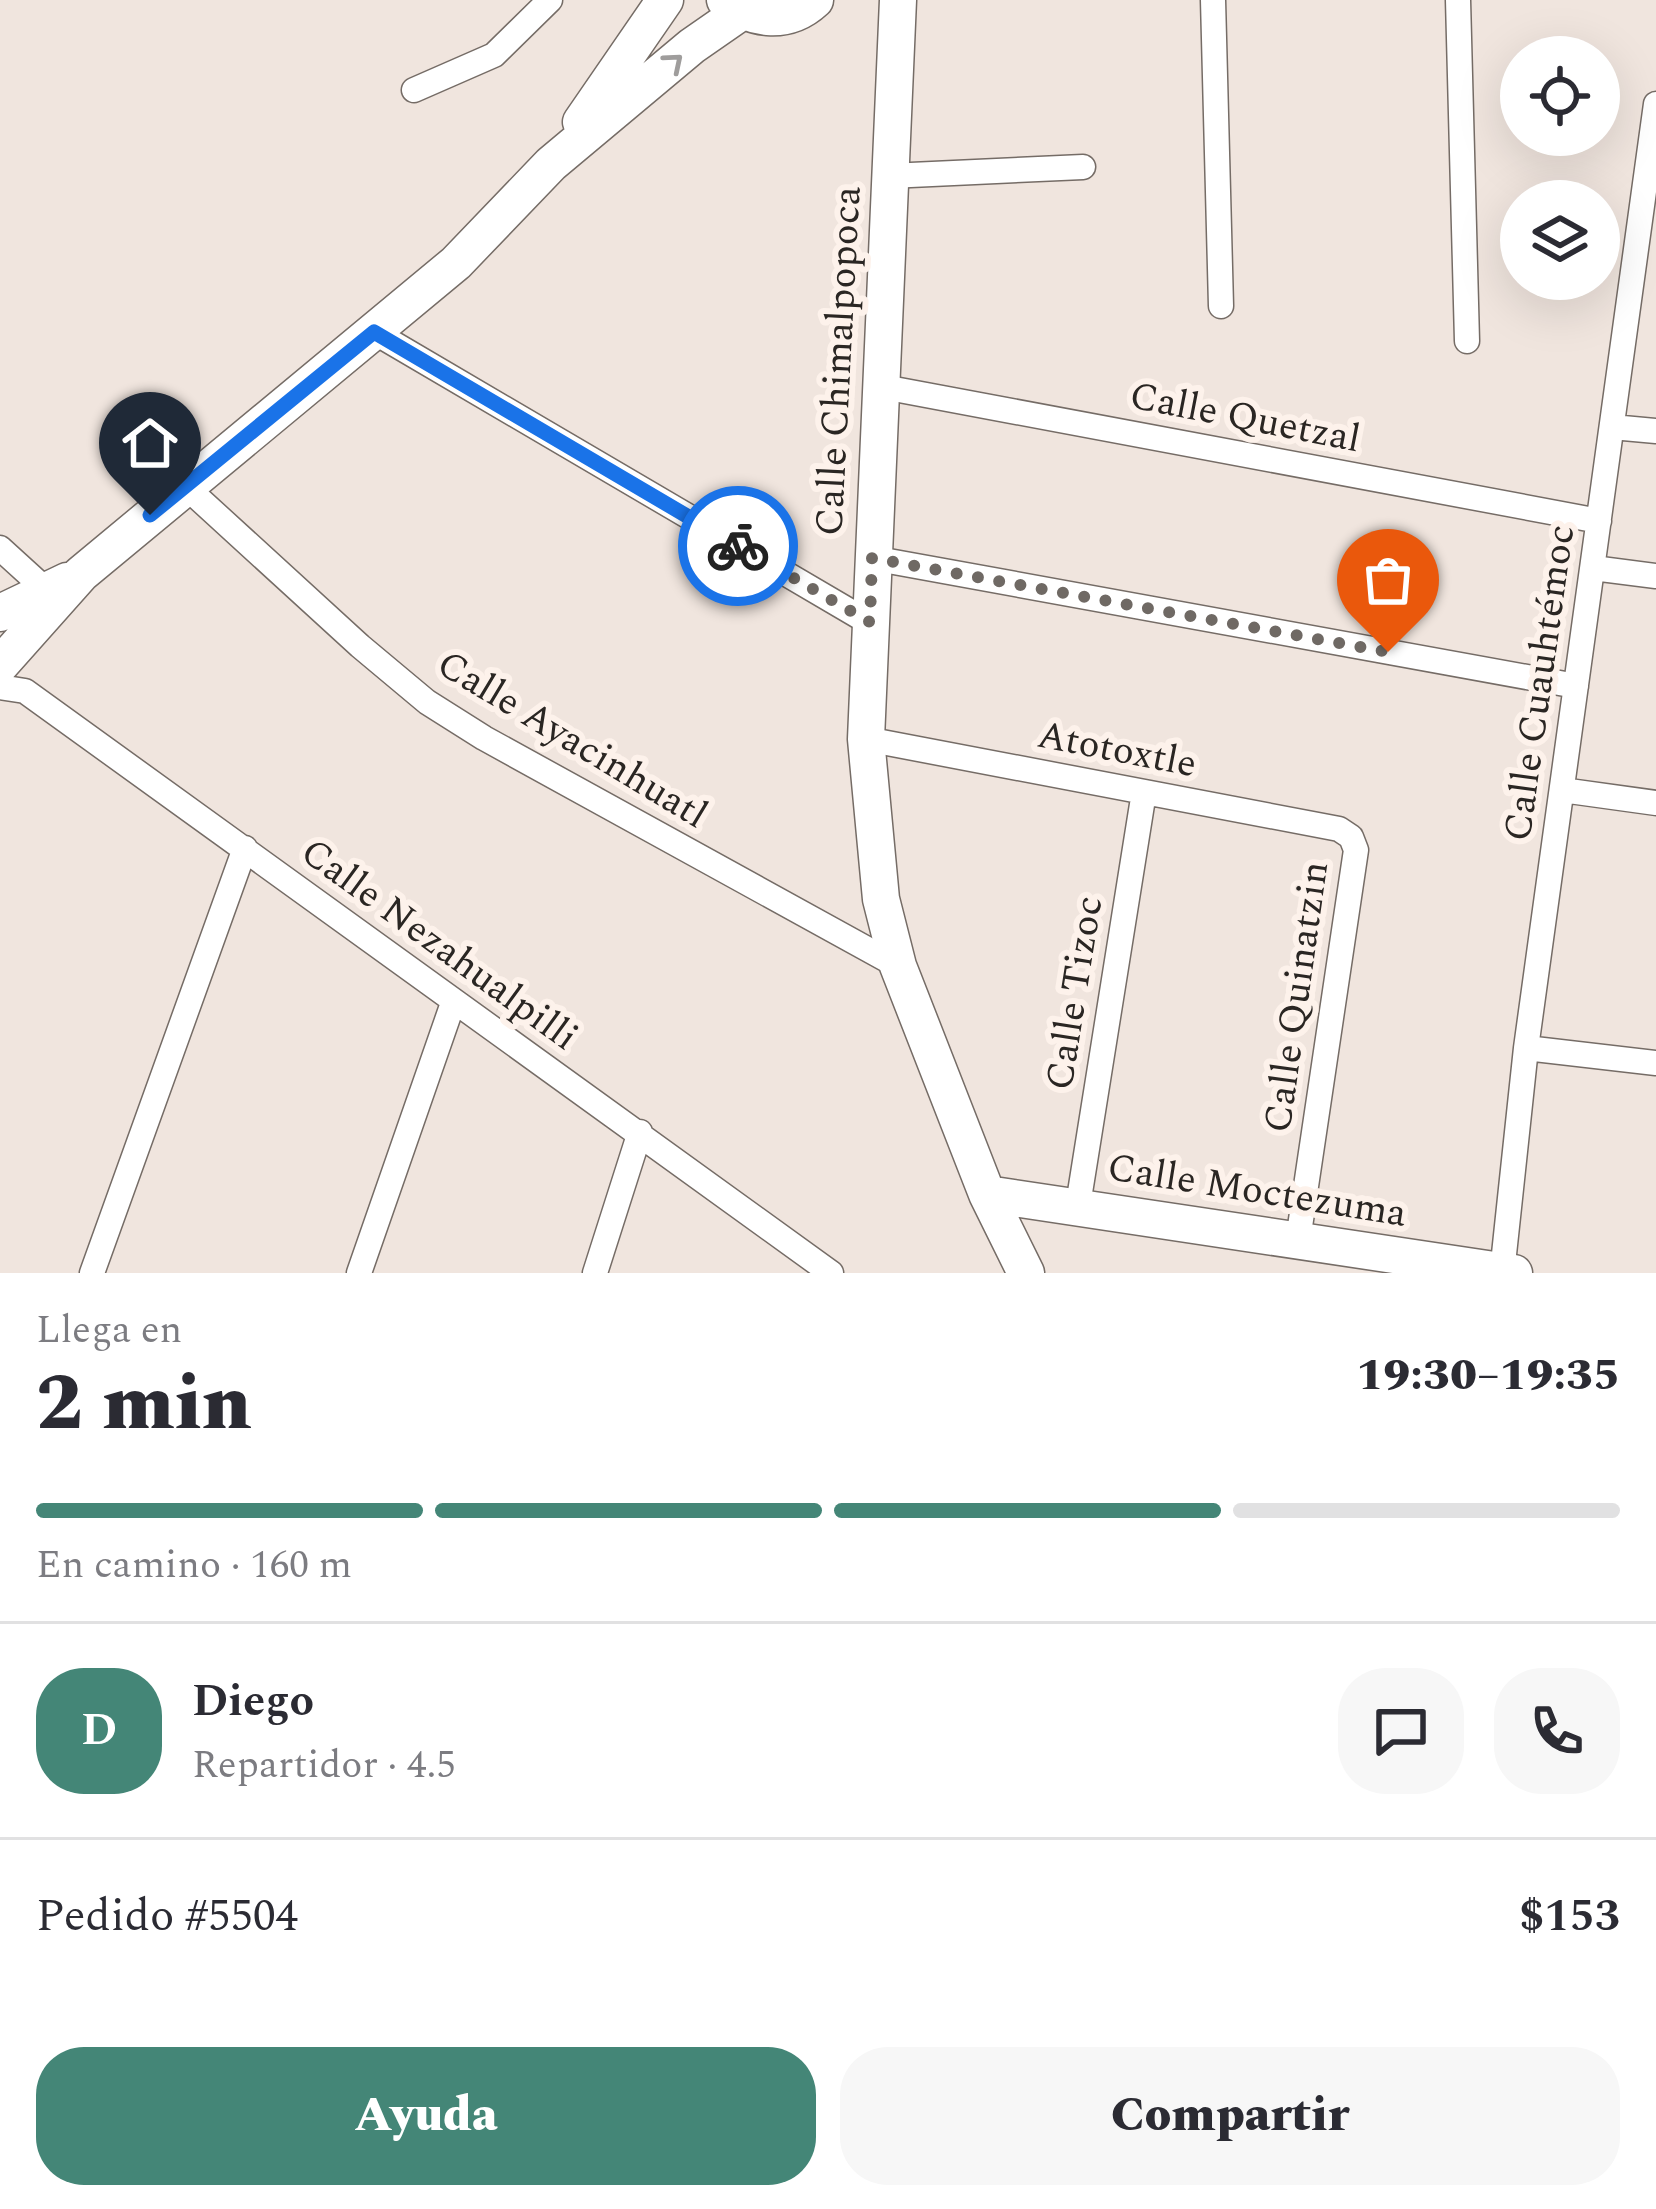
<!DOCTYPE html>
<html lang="es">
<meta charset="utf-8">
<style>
body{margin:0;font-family:Spectral,serif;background:#f7f7f7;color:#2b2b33;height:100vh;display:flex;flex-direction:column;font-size:45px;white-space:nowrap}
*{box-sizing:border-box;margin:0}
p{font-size:39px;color:#7c7c81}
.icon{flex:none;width:66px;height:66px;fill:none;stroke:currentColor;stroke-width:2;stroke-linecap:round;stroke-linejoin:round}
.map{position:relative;height:1273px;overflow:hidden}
.panel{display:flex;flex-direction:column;background:#fff;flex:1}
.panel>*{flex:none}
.buttons{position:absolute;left:1500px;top:36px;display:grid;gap:24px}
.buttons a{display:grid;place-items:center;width:120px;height:120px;border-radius:50%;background:#fff;box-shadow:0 12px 48px #0002;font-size:60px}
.pin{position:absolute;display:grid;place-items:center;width:102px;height:102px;color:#fff;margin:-123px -51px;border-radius:50% 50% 50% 0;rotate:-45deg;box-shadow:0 0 12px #0007}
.pin .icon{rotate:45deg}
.courier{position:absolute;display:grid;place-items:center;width:120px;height:120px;margin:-60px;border:9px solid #1a73e8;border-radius:50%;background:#fff;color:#222;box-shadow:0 3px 15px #0007}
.head em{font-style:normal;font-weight:800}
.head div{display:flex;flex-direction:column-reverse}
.head{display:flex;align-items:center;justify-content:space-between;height:204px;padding:0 36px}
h1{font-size:78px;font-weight:800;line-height:90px}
.bar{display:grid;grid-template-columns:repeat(4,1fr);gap:18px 12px;align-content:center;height:144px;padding:0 36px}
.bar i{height:15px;border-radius:9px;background:#e1e1e2}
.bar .selected{background:#448677}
.bar p{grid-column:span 4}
.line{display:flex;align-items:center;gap:30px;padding:0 36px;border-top:3px solid #e1e1e2}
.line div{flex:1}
.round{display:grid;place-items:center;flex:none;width:126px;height:126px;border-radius:48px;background:#f7f7f7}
.action{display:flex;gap:24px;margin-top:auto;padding:24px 36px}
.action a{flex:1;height:138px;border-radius:48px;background:#448677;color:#fff;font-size:48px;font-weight:800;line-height:138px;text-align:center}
.action a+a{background:#f7f7f7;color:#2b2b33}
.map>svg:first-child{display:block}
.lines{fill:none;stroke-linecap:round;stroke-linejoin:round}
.street-casing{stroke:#756c66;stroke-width:27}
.secondary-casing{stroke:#756c66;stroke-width:39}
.street{stroke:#fff;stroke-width:24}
.secondary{stroke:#fff;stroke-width:36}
.oneway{stroke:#9f9d9c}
.done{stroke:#6f6964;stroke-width:12;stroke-dasharray:0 21.6}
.route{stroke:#1a73e8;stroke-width:15}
.labels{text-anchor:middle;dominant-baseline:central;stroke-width:12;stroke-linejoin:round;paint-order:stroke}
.street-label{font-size:39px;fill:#2a2623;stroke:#fdf2eb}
</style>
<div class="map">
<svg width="1656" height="1273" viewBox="0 0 1656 1273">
<rect width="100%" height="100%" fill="#f0e5de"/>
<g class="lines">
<g class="street-casing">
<path id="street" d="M1213,0L1221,306
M1458,0L1467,341
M414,90L494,55L550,0
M889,176L1083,167
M374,332L870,623
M878,386L1599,521
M1612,427L1656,431
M185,486L360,646L427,702L484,738L898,966
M0,548L56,599
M872,558L1576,686
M1593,568L1656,576
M0,687L25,691L831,1273
M866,739L1339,829L1351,837L1356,850L1298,1240
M1562,790L1656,803
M1526,1048L1656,1063
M1078,1205L1144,792
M92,1273L245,848
M359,1273L453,1003
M595,1273L640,1132
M1502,1273L1526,1048L1656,104"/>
</g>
<g class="secondary-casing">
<path id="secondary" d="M725,0C754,21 788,25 815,0
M898,0L866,739L881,899L898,966L987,1194L1026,1273
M581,122L665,0
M0,613L67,581
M0,665L81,574L456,263L551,164L692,46L741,12
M987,1194L1514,1273"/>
</g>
<use href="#street" class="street"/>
<use href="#secondary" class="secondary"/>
</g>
<defs><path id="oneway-chevron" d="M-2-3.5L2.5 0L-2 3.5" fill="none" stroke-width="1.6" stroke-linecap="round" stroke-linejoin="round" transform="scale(3)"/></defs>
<use class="oneway" href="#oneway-chevron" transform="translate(674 62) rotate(-40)"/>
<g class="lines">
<path class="done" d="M738,546L870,622L872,558L1388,652"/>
<path class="route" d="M150,515L374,332L738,546"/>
</g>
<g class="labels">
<g class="street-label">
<text transform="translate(839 361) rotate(-87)">Calle Chimalpopoca</text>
<text transform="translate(1245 418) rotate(11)">Calle Quetzal</text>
<text transform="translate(1540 683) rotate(-82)">Calle Cuauhtémoc</text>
<text transform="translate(572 740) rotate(31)">Calle Ayacinhuatl</text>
<text transform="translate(1117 750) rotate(11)">Atotoxtle</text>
<text transform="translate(439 945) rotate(36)">Calle Nezahualpilli</text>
<text transform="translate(1075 993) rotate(-81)">Calle Tizoc</text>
<text transform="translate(1297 997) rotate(-82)">Calle Quinatzin</text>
<text transform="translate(1257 1191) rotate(9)">Calle Moctezuma</text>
</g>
</g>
</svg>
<div class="buttons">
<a><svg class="icon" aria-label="locate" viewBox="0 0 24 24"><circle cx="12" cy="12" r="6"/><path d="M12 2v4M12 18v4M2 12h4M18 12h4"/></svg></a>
<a><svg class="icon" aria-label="layers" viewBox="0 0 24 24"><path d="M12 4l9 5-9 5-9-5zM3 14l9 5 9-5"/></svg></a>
</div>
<div class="pin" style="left:1388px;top:652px;background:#ea580c"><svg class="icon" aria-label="bag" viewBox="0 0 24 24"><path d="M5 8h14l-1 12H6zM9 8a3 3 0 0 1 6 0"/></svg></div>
<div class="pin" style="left:150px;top:515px;background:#1f2937"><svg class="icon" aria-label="home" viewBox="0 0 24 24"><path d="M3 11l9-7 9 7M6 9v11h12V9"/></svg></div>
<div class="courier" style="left:738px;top:546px"><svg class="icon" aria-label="bike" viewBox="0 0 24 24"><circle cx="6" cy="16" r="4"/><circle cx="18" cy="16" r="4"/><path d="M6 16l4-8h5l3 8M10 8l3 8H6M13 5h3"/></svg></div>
</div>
<section class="panel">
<div class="head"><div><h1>2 min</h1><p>Llega en</p></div><em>19:30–19:35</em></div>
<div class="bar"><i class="selected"></i><i class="selected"></i><i class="selected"></i><i></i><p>En camino · 160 m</p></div>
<div class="line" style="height:216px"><b class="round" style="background:#448677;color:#fff">D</b><div><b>Diego</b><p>Repartidor · 4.5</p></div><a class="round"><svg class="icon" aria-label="chat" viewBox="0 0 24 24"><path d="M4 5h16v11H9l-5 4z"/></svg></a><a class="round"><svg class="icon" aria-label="phone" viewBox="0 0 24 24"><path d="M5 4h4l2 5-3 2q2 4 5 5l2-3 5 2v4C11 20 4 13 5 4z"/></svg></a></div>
<div class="line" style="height:156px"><div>Pedido #5504</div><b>$153</b></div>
<div class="action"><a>Ayuda</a><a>Compartir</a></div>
</section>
